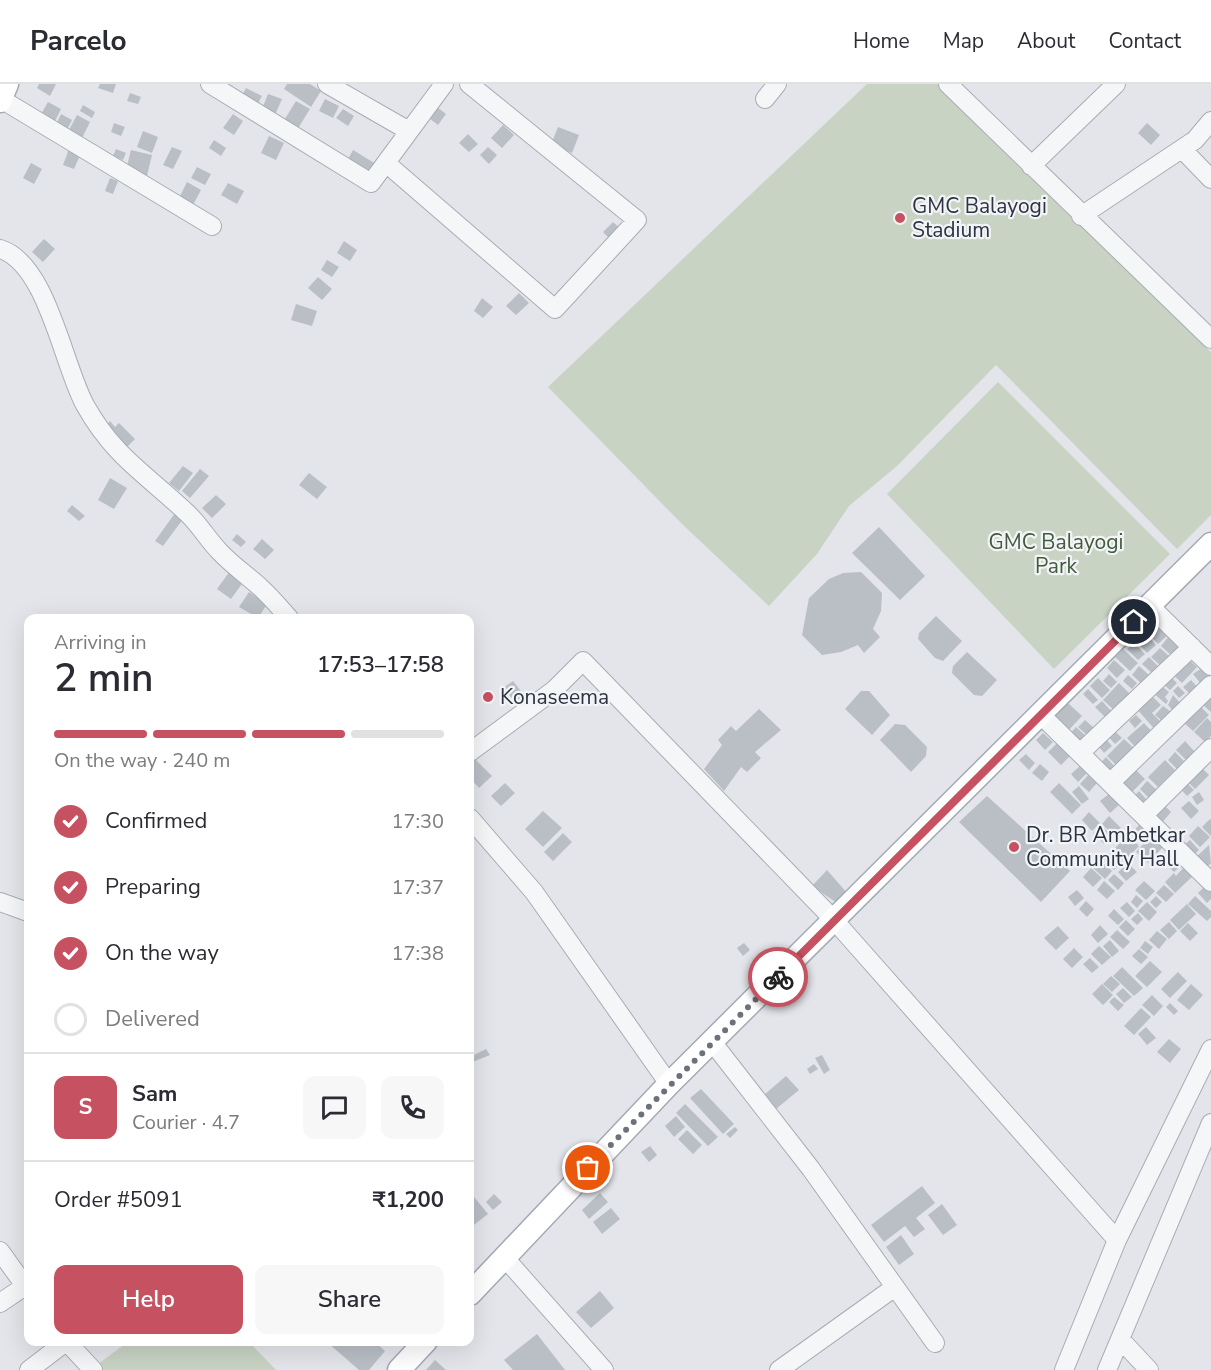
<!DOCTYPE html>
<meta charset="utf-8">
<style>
body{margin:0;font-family:"Nunito Sans",sans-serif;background:#f7f7f7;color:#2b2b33;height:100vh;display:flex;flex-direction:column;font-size:22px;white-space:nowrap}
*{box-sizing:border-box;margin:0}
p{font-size:20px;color:#7c7c81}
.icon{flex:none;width:33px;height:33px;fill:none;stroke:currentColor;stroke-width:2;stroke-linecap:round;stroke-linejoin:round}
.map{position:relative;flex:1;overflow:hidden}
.drawer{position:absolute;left:24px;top:530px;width:450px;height:732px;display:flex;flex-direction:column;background:#fff;border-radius:12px;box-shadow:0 6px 24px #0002}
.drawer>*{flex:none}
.pin{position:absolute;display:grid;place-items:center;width:51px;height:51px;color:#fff;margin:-26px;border:3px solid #fff;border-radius:50%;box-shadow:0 2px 6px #0007}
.courier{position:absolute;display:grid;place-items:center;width:60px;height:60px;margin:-30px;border:4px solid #c55161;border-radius:50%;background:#fff;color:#222;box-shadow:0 2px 8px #0007}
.overview em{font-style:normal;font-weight:600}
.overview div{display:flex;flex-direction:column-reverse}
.overview{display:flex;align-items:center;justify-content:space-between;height:102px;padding:0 30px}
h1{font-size:39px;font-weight:600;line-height:45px}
.bar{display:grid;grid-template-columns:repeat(4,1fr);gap:9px 6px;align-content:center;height:72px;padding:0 30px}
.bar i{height:8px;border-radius:4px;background:#e1e1e2}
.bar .selected{background:#c55161}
.bar p{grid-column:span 4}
.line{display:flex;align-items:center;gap:15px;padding:0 30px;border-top:2px solid #e1e1e2}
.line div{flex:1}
.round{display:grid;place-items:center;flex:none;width:63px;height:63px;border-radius:12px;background:#f7f7f7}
ol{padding:0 30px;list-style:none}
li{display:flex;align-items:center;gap:18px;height:66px}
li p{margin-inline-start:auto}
li .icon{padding:6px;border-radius:50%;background:#c55161;color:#fff;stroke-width:4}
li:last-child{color:#7c7c81}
li i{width:33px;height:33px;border:3px solid #e1e1e2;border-radius:50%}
.primary-button{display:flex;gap:12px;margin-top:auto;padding:12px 30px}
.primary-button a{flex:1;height:69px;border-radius:12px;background:#c55161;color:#fff;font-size:24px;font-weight:600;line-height:69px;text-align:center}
.primary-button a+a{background:#f7f7f7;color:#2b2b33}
header{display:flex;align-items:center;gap:36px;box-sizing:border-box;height:84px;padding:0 30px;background:#fff;border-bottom:2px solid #e1e1e2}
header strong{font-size:28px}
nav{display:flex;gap:33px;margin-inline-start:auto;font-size:21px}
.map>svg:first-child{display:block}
.green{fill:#c8d3c4}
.building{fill:#babfc6}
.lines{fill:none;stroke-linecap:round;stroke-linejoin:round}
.minor-casing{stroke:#a8acb4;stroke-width:20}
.major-casing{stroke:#a3aab5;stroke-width:25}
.minor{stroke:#f5f6f8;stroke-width:18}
.major{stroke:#fff;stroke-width:22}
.done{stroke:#6c717c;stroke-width:6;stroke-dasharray:0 10.8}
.route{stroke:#c55161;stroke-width:8}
.poi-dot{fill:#c55161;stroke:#f2f4f7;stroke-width:2}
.labels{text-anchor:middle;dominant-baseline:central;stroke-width:4.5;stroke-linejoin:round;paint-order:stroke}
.poi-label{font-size:21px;fill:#2c3341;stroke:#f2f4f7;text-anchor:start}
.park-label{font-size:21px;fill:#405c3a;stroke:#f2f4f7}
</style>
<header>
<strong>Parcelo</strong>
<nav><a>Home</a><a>Map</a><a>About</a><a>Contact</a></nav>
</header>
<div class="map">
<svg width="1211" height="1286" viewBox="0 0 1211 1286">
<rect width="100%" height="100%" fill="#e3e5ea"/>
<path class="green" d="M867,0H938L1211,268V431L1177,465L996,281L897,382L849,422L817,470L769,522L681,439L548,303Z
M998,298L1170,470L1054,585L887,410Z
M129,1257H248L276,1286H103L98,1280Z"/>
<path class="building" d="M39,0H56L50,12L37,4Z
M100,0H116L113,9L98,4Z
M287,0H310L321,7L311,23L284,5Z
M246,4L262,12L257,21L241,13Z
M130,9L141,13L138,20L127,17Z
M268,10L282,15L275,31L262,25Z
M325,15L339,22L333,34L319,27Z
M296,17L310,25L297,46L283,38Z
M48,18L61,25L54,39L40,32Z
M83,21L95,28L92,34L80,27Z
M437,23L446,30L438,41L429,34Z
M343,25L354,32L348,42L336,34Z
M61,30L72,36L67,46L56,41Z
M233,30L243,37L234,51L223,44Z
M77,31L90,38L82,54L69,46Z
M114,39L125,43L121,52L111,48Z
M1147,39L1160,51L1151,61L1138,49Z
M503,41L514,51L502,64L491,54Z
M558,43L579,51L572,69L551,61Z
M143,47L158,53L152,69L137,63Z
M468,50L478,60L469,68L459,59Z
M269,52L284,59L276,76L261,69Z
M214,56L226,64L221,72L209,64Z
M172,63L182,67L173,85L163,81Z
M488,63L497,71L489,80L480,71Z
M69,65L81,69L74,85L63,81Z
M116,65L126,69L123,76L113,72Z
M131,66L152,71L147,92L126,86Z
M353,66L376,80L369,91L347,77Z
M31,79L42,85L34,100L23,94Z
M197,83L211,90L205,101L191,94Z
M110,94L118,97L113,110L105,107Z
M187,98L201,106L193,121L179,114Z
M228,99L244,107L237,120L221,111Z
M613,138L622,146L612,157L603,148Z
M44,155L55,165L43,178L32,168Z
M344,157L357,166L350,177L337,169Z
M327,176L339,183L332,193L321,186Z
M318,193L332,205L322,216L308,204Z
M519,209L529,219L516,231L506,222Z
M482,214L493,223L483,234L474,227Z
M296,220L317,227L312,242L291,236Z
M110,337L115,343L119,339L135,355L127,363L104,343Z
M183,382L193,389L179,407L169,399Z
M200,385L209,392L190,414L182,407Z
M309,389L327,403L317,415L299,401Z
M110,394L127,404L114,425L98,416Z
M216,411L226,420L212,434L202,424Z
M72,421L85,432L79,437L67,427Z
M175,429L183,435L163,462L155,457Z
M879,443L925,492L900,516L852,469Z
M237,450L246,458L241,463L232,456Z
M262,455L274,466L265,475L253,465Z
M230,487L244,497L231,515L217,505Z
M861,488L882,509L881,527L873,545L880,553L864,569L858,561L841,568L822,571L802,551L809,514L829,495L843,489Z
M249,508L267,520L258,534L239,523Z
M936,532L962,557L943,577L935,574L918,555L919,549Z
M1158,539L1168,551L1158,560L1147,548Z
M1145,549L1156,561L1147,569L1136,557Z
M1169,552L1181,563L1172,572L1161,562Z
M1134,559L1145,570L1138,576L1127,565Z
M1160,564L1170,573L1161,582L1151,573Z
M1123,565L1138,579L1130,587L1115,573Z
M967,568L997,596L982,612L974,611L952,589L953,582Z
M1149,573L1158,582L1152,589L1142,580Z
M1186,573L1197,583L1182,599L1171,589Z
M1114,576L1125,586L1117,594L1107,584Z
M1139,582L1149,591L1142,600L1132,591Z
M1202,584L1209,593L1201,600L1193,590Z
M1109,590L1117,598L1111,604L1103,597Z
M1168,590L1177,599L1170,606L1161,598Z
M1128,591L1137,599L1132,605L1123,597Z
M1098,594L1110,606L1102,614L1090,602Z
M1191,596L1202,608L1195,615L1183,603Z
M513,597L524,611L515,618L503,604Z
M1119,599L1132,612L1116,628L1103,616Z
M1159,600L1169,608L1165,613L1168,617L1166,620L1152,608Z
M1178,602L1185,609L1179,614L1173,607Z
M1088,605L1098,616L1093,620L1083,610Z
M861,607H869L890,631L872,651L845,625Z
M1150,610L1161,621L1152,629L1165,642L1158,649L1136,624Z
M1211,610V628L1202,620Z
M1173,611L1184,623L1176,630L1168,621Z
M1102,617L1113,629L1107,635L1095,623Z
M1068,619L1082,632L1065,650L1051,637Z
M1163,622L1175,631L1167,641L1155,631Z
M1200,622L1209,631L1193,647L1183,638Z
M759,625L781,646L755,668L761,674L747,688L741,683L724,707L704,685L722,661L718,656L731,642L736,647Z
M1136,631L1142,637L1135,644L1129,637Z
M1207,634L1211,638V652L1205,658L1194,648Z
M1085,636L1095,645L1088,652L1078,643Z
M1144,639L1154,650L1137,665L1127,654Z
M895,640L905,641L927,663L926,672L911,688L880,656Z
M1076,643L1087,653L1078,663L1067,653Z
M1113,645L1122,654L1115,660L1106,650Z
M1043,649L1053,658L1045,666L1036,656Z
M1104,653L1112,662L1104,669L1096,659Z
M1124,655L1136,666L1118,683L1107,672Z
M1185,657L1195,668L1186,676L1176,666Z
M1057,659L1070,672L1061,681L1048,668Z
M1175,668L1184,677L1177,685L1168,676Z
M1026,670L1035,679L1029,686L1019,676Z
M471,671L492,692L479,704L470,694Z
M1106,673L1117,685L1110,693L1098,682Z
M1165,676L1175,686L1158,703L1148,693Z
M1197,679L1209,691L1195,705L1183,693Z
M1040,680L1049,688L1042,697L1032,689Z
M1080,682L1087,689L1078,698L1071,690Z
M1134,684L1145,695L1129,711L1118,700Z
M1088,691L1097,699L1089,708L1080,700Z
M1184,696L1194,706L1187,712L1178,702Z
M1147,697L1158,707L1150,715L1140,705Z
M505,699L515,709L501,722L491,712Z
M1059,699L1081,721L1072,730L1050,708Z
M1079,702L1089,715L1082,720L1072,708Z
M1139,707L1146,715L1139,722L1132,714Z
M1199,708L1204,716L1197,721L1192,713Z
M1110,709L1119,721L1110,729L1100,717Z
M987,712L1070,787L1041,818L959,738Z
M1189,717L1199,727L1191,735L1181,724Z
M1163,720L1171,728L1160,741L1151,733Z
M543,727L562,744L543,763L525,745Z
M1089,728L1100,739L1092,747L1082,736Z
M1109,732L1121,744L1113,751L1102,740Z
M1210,735L1211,736V752L1202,743Z
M1101,741L1112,752L1104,760L1093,749Z
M1139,741L1148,749L1140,758L1131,750Z
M1198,742L1210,753L1200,763L1189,752Z
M563,749L572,758L553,777L544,768Z
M1128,751L1139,762L1124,777L1113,766Z
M1151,752L1163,763L1148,779L1136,768Z
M1190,756L1199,766L1191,773L1182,763Z
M1209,761L1211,779L1205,785L1195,774Z
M1111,768L1122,778L1114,786L1104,776Z
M1172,770L1183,780L1174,788L1164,778Z
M1100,776L1112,787L1105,795L1093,784Z
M1128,779L1137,788L1126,797L1118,788Z
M1186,781L1195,790L1175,809L1165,798L1174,789L1176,792Z
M1091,784L1102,794L1093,803L1083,793Z
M827,786L848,810L837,819L812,802Z
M1114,790L1124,799L1118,806L1108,796Z
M1104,797L1115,807L1107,815L1097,806Z
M1144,797L1155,807L1146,816L1135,806Z
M1164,801L1174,810L1166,818L1156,809Z
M1206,801L1211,806V815L1207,819L1198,809Z
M1077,806L1084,814L1075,822L1068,813Z
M1136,811L1143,817L1137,824L1131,818Z
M1156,812L1162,818L1156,824L1150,818Z
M1195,812L1211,827V833L1207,837L1188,820Z
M1086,817L1094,825L1087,833L1079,825Z
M1127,818L1135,827L1129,833L1120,824Z
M1147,818L1157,828L1149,837L1138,827Z
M1187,820L1196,830L1179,846L1170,836Z
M1114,825L1124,835L1118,841L1108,832Z
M1138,829L1143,835L1137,841L1131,835Z
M1126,836L1135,845L1128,852L1119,843Z
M1169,838L1177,847L1169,855L1160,846Z
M1188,839L1198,849L1190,857L1180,847Z
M1100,841L1108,850L1098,859L1091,851Z
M1058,842L1069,854L1056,866L1044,854Z
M1117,846L1130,858L1123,865L1110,853Z
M1157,847L1167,855L1159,865L1149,856Z
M1110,856L1119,867L1112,873L1103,862Z
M1145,857L1153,863L1148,870L1140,864Z
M744,859L750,866L743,872L737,864Z
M1099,862L1111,873L1102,881L1091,870Z
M1074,864L1083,873L1072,884L1063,875Z
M1139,865L1148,873L1141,880L1132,872Z
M1090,874L1099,883L1092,889L1083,880Z
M1150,877L1162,888L1147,903L1135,892Z
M1122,883L1143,904L1134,912L1113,892Z
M1178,888L1187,897L1170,914L1161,905Z
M1111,892L1120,900L1112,908L1103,900Z
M1102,900L1113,911L1103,921L1092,910Z
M1191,900L1203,911L1189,926L1177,916Z
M1123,904L1132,913L1124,919L1116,910Z
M1152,911L1163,922L1154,932L1142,921Z
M1114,913L1124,921L1118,927L1109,918Z
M1170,919L1178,927L1174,931L1166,923Z
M1141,924L1151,933L1134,951L1124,942Z
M1146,943L1156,954L1147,961L1138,950Z
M1169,955L1181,965L1170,979L1157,968Z
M486,965L490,971L470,979V973Z
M822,971L830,986L824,990L815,974Z
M814,980L818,985L810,990L807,985Z
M786,992L799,1006L776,1025L764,1011Z
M701,1005L734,1040L723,1050L690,1014Z
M685,1020L718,1053L708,1062L676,1029Z
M676,1032L685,1043L674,1053L665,1042Z
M735,1043L738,1046L730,1054L726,1050Z
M687,1046L702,1061L693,1070L678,1055Z
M650,1062L657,1071L649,1078L641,1068Z
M922,1102L935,1119L916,1134L925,1145L914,1153L905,1142L884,1158L871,1141Z
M470,1108L488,1130L470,1144Z
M600,1109L608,1118L589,1135L582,1126Z
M494,1110L502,1118L493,1126L486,1118Z
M942,1120L957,1141L943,1151L928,1131Z
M611,1124L620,1135L602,1150L593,1138Z
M901,1151L914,1170L899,1181L886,1163Z
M600,1207L614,1224L591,1244L576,1228Z
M537,1250L565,1286H513L504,1276Z
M329,1257H374L385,1267L369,1286H359L328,1259Z
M435,1276L446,1286H426Z"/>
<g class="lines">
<g class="minor-casing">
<path id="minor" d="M210,0L371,99L444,0
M327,0L409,47
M948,0L1211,255
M1,15L212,142
M765,15L777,0
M1182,65L1211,95
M386,79L555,225L637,136L469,0
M1031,82L1116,0
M1081,132L1195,56L1211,37
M0,165C47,179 63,281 85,321C114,373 146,390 187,429C200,441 208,456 220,468C232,481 248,492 261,504C271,513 280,524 289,534
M1150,522L1211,582
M1040,630L1211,798
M470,668L554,606L583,577L834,836L1117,1156
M1080,669L1192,563
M1110,699L1211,601
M1144,731L1211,664
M470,734L534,808L669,1000
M0,818L28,828
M713,959L811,1085L935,1259
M0,1167L28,1206
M504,1173L604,1286
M0,1219L25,1202
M1121,1256L1149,1286
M66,1257L93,1286
M29,1286L67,1257
M779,1286L895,1203
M1064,1286L1117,1156L1211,965
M1107,1286L1211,1039"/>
</g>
<g class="major-casing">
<path id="major" d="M0,17L7,0
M470,1210L669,1000L1211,460
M399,1286L426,1257"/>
</g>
<use href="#minor" class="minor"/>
<use href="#major" class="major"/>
</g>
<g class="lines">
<path class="done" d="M588,1084L778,893"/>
<path class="route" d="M778,893L1134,538"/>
</g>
<g class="poi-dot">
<circle cx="900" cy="134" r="6"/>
<circle cx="488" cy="613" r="6"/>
<circle cx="1014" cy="763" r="6"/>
</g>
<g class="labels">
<g class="poi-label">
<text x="912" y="122">GMC Balayogi<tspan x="912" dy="24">Stadium</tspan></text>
<text x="500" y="613">Konaseema</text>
<text x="1026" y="751">Dr. BR Ambetkar<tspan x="1026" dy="24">Community Hall</tspan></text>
</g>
<g class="park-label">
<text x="1056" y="458">GMC Balayogi<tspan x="1056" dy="24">Park</tspan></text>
</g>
</g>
</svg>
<div class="pin" style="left:588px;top:1084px;background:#ea580c"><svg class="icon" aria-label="bag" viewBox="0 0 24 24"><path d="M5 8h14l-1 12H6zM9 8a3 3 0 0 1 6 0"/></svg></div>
<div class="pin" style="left:1134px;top:538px;background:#1f2937"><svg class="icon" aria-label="home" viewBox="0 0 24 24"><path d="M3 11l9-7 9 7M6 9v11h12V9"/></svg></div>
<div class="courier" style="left:778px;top:893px"><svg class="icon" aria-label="bike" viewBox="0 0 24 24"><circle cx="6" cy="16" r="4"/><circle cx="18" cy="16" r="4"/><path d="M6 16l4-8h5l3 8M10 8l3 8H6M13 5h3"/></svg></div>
<section class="drawer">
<div class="overview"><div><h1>2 min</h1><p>Arriving in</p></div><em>17:53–17:58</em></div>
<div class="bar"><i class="selected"></i><i class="selected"></i><i class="selected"></i><i></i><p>On the way · 240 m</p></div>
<ol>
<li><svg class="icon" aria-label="check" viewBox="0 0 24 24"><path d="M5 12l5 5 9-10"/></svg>Confirmed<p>17:30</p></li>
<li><svg class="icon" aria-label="check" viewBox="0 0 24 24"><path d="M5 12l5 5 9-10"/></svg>Preparing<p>17:37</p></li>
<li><svg class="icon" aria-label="check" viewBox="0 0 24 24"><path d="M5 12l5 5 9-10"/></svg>On the way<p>17:38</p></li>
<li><i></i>Delivered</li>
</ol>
<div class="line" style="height:108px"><b class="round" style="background:#c55161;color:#fff">S</b><div><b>Sam</b><p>Courier · 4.7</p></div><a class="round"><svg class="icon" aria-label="chat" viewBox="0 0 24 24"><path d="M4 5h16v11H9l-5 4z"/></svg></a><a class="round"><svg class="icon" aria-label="phone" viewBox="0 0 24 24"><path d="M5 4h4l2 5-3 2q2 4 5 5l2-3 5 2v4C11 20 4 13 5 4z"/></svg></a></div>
<div class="line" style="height:78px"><div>Order #5091</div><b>₹1,200</b></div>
<div class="primary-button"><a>Help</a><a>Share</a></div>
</section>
</div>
